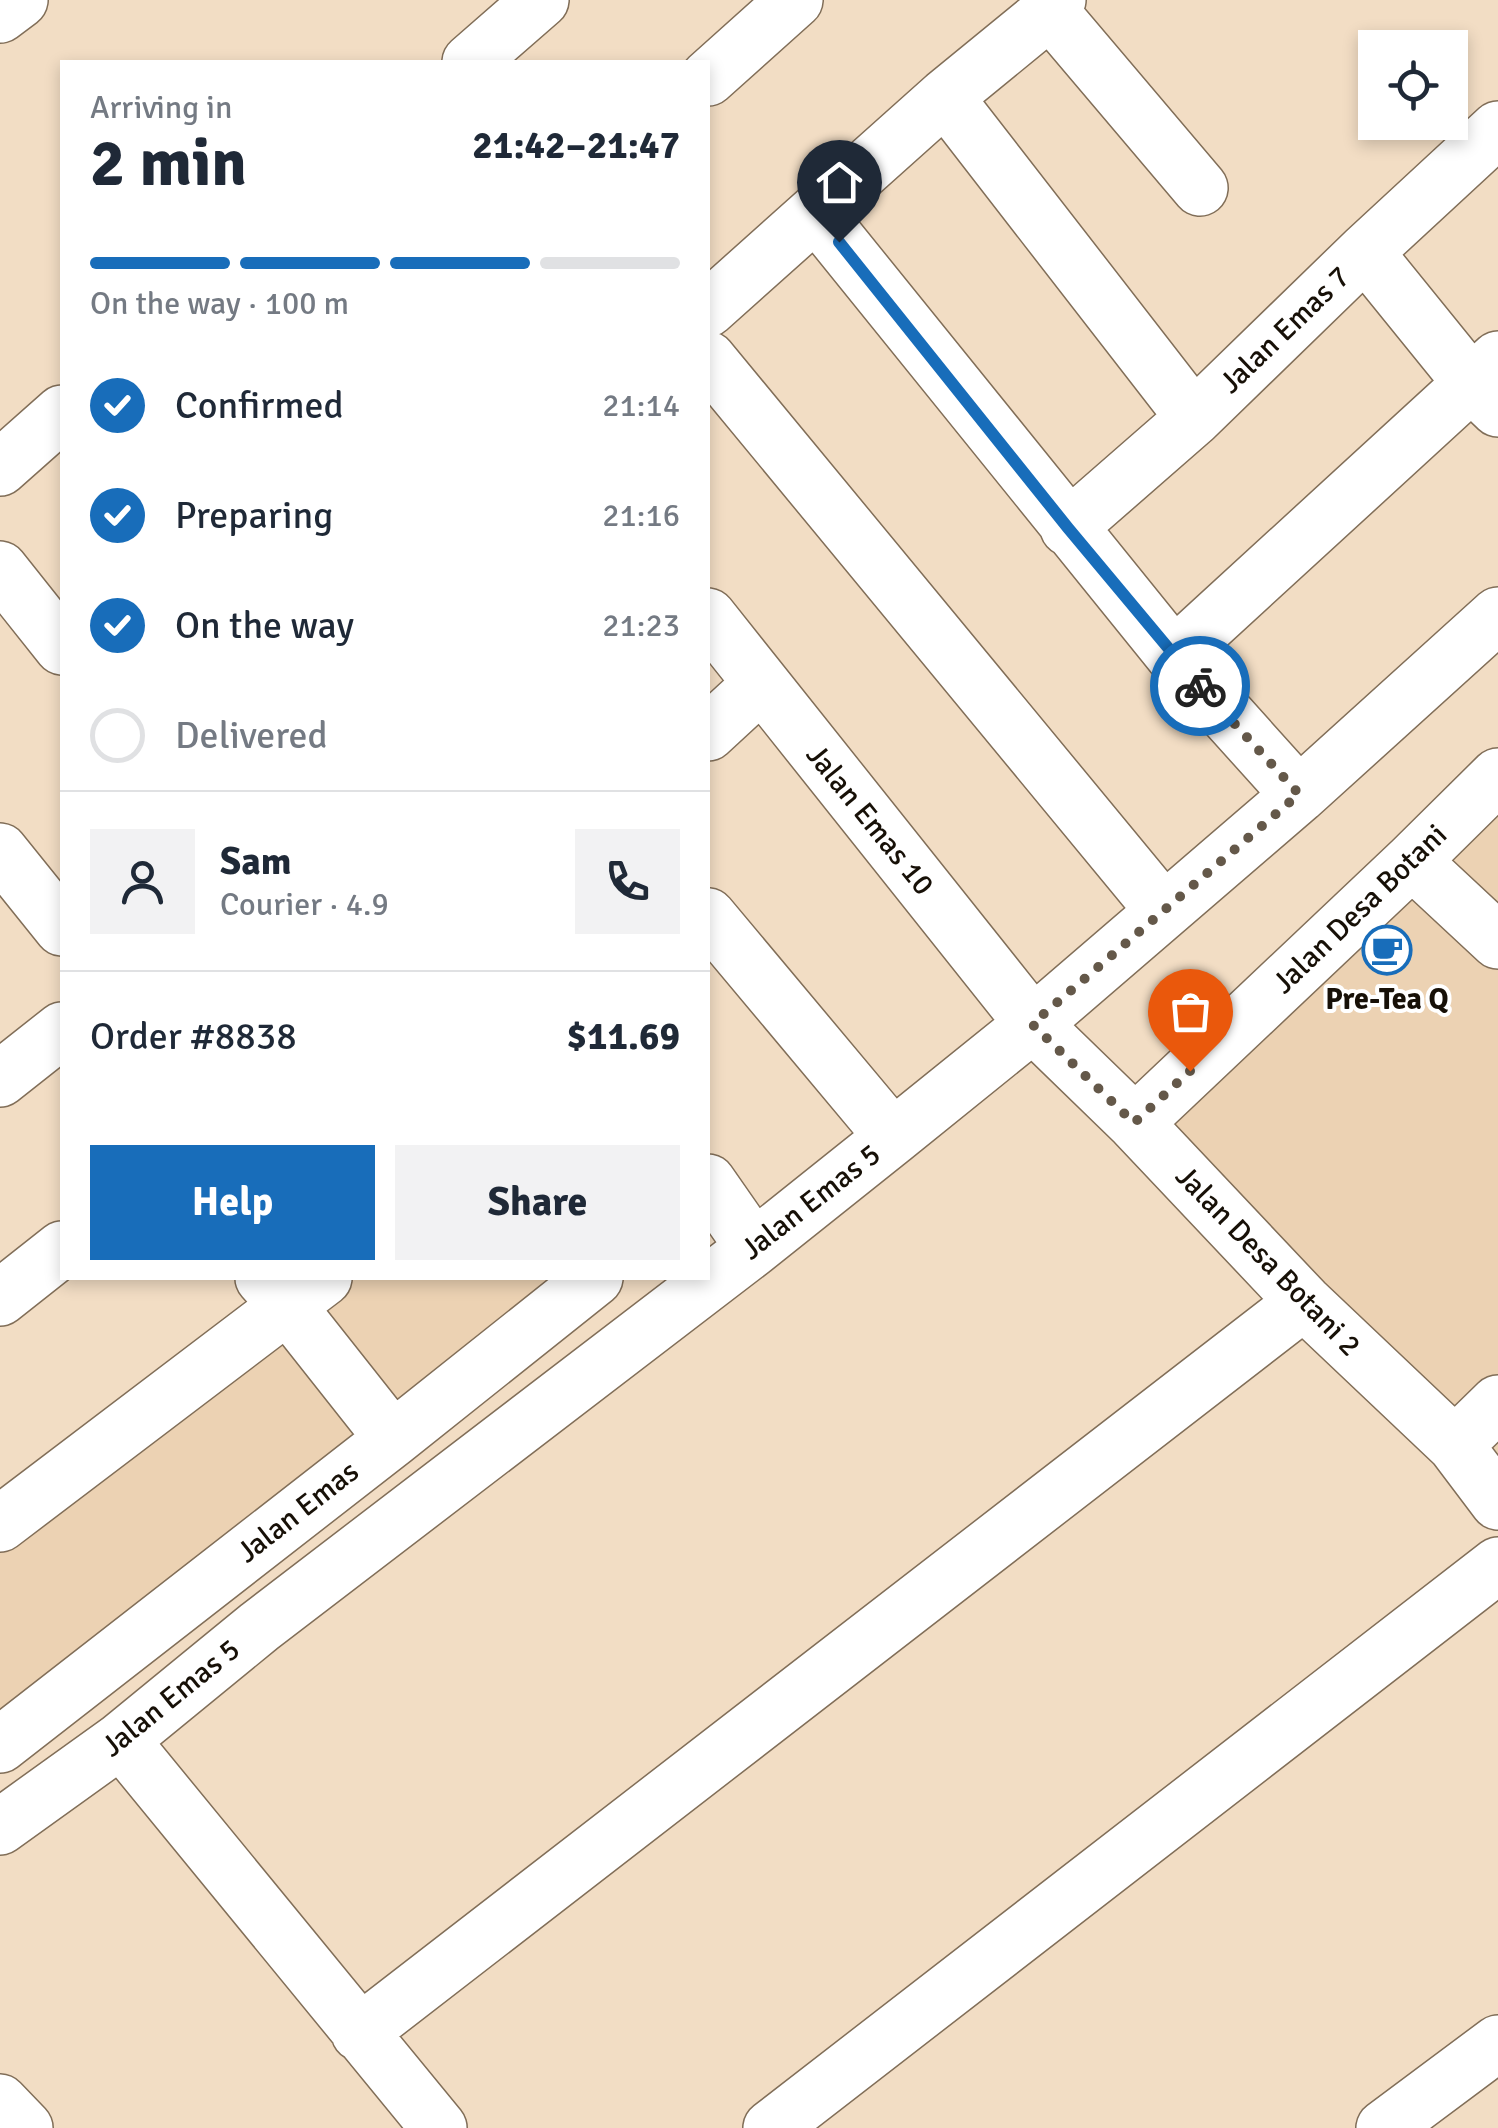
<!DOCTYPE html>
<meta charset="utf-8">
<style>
body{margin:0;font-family:Signika,sans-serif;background:#f2f2f3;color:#1f2937;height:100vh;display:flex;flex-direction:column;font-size:38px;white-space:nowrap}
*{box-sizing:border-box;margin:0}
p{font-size:32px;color:#747a83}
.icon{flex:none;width:55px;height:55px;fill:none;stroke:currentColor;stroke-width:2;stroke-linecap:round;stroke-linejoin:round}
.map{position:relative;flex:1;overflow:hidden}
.sheet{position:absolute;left:60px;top:60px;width:650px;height:1220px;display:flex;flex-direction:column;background:#fff;border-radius:0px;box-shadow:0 5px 15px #0003}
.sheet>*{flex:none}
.fabs{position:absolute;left:1358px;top:30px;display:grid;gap:20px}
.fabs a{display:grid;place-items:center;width:110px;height:110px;border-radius:0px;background:#fff;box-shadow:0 5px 15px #0003;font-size:50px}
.pin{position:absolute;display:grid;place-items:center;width:85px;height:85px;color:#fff;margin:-102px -42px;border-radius:50% 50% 50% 0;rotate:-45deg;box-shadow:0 0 10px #0007}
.pin .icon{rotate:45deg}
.courier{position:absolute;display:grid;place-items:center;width:100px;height:100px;margin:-50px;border:8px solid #186dba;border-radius:50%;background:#fff;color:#222;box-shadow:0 2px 12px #0007}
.overview em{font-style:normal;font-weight:800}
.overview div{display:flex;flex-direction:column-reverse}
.overview{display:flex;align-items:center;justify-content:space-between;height:170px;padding:0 30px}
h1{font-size:65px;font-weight:800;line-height:75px}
.bar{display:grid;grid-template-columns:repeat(4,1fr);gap:15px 10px;align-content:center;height:120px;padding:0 30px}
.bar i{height:12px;border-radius:8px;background:#e0e1e3}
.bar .current{background:#186dba}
.bar p{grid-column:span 4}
.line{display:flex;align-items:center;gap:25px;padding:0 30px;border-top:2px solid #e0e1e3}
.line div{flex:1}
.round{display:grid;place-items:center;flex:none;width:105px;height:105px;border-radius:0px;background:#f2f2f3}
ol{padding:0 30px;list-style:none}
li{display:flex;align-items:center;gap:30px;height:110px}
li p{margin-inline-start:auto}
li .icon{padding:10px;border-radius:50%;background:#186dba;color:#fff;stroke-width:4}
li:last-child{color:#747a83}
li i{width:55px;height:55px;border:5px solid #e0e1e3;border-radius:50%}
.cta{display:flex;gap:20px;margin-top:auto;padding:20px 30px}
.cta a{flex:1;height:115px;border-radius:0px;background:#186dba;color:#fff;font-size:40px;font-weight:800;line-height:115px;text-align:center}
.cta a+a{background:#f2f2f3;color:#1f2937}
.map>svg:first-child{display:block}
.built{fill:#ecd2b3}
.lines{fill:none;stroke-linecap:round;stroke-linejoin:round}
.minor-casing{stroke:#816e58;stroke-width:58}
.minor{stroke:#fff;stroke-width:55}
.done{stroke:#645849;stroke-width:10;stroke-dasharray:0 18}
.route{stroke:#186dba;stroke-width:12}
.labels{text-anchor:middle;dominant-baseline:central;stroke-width:8;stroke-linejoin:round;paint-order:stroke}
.street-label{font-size:30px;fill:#171007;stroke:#fff}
.poi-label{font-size:30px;font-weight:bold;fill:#171007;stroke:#fff}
</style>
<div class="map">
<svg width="1498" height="2128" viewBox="0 0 1498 2128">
<rect width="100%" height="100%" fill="#f2ddc4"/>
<path class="built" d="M1498,758V1527L1116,1125Z
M302,1278H618L0,1762V1507Z"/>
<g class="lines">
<g class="minor-casing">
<path id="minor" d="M1050,11L1200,188
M0,15L20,0
M470,62L541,0
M708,78L795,0
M945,97L1194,418
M816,213L1174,656L1299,795
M1365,252L1472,384L1498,409
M708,309L945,97L1050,11L1058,0
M708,359L1163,910
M0,468L62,413
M1068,528L1194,418L1365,252L1498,129
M0,569L62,647
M708,616L1033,1024L1135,1123L1304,1302L1455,1445L1498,1502
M1174,656L1498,359
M708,733L761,684
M0,851L62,928
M1412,861L1498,941
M708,916L893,1137
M0,1079L62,1030
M1135,1123L1412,861L1498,776
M708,1182L754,1248
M263,1278L287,1305L393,1439
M0,1298L62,1249
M1455,1445L1498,1403
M0,1524L324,1278
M121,1740L439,2128
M0,1745L393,1439L595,1278
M0,1827L121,1740L259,1627L754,1248L893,1137L1033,1024L1299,795L1498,615
M359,2033L1304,1302
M0,2102L25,2128
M771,2128L1498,1565
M1384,2128L1498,2043"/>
</g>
<use href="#minor" class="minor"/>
</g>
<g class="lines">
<path class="done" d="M1190,1071L1134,1123L1032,1024L1299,794L1200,686"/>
<path class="route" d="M839,242L1068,528L1200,686"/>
</g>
<defs>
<g id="cafe-ring" transform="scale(2.5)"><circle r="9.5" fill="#fff" stroke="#186dba" stroke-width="1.5"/><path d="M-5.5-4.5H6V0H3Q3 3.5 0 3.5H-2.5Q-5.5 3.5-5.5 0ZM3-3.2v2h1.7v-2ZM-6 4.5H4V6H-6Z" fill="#186dba"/></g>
</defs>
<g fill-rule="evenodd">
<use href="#cafe-ring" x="1387" y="950"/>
</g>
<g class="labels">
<g class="street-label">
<text transform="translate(1285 330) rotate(-44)">Jalan Emas 7</text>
<text transform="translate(870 820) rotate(51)">Jalan Emas 10</text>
<text transform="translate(1360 909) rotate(-44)">Jalan Desa Botani</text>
<text transform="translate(811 1202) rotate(-38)">Jalan Emas 5</text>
<text transform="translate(1268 1261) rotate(46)">Jalan Desa Botani 2</text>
<text transform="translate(298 1512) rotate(-38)">Jalan Emas</text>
<text transform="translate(171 1698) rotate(-39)">Jalan Emas 5</text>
</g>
<g class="poi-label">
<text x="1387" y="999">Pre-Tea Q</text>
</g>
</g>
</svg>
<div class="fabs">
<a><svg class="icon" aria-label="locate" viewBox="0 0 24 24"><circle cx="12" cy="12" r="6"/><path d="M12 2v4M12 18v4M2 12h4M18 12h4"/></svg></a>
</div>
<div class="pin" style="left:1190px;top:1071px;background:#ea580c"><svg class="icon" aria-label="bag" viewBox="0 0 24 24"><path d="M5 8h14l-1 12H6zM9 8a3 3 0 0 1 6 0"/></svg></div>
<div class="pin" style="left:839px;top:242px;background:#1f2937"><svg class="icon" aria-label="home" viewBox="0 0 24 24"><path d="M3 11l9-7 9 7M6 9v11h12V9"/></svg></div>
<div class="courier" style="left:1200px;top:686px"><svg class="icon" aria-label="bike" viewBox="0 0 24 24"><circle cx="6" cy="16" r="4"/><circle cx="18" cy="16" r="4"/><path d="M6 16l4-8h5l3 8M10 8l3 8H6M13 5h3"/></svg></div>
<section class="sheet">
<div class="overview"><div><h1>2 min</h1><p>Arriving in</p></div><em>21:42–21:47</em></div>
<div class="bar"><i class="current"></i><i class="current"></i><i class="current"></i><i></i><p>On the way · 100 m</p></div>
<ol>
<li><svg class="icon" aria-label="check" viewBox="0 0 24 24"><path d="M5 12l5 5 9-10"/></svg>Confirmed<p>21:14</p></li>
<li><svg class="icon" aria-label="check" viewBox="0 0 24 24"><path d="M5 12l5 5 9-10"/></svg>Preparing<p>21:16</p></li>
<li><svg class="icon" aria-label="check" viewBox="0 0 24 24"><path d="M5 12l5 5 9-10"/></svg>On the way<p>21:23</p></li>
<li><i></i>Delivered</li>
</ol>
<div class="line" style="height:180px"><a class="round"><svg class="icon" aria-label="person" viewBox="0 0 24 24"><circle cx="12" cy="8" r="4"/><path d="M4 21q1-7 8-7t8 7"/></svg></a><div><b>Sam</b><p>Courier · 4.9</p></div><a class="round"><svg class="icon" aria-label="phone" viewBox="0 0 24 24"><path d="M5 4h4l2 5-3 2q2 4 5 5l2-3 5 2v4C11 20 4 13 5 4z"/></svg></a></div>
<div class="line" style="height:130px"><div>Order #8838</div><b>$11.69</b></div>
<div class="cta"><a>Help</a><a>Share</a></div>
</section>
</div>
